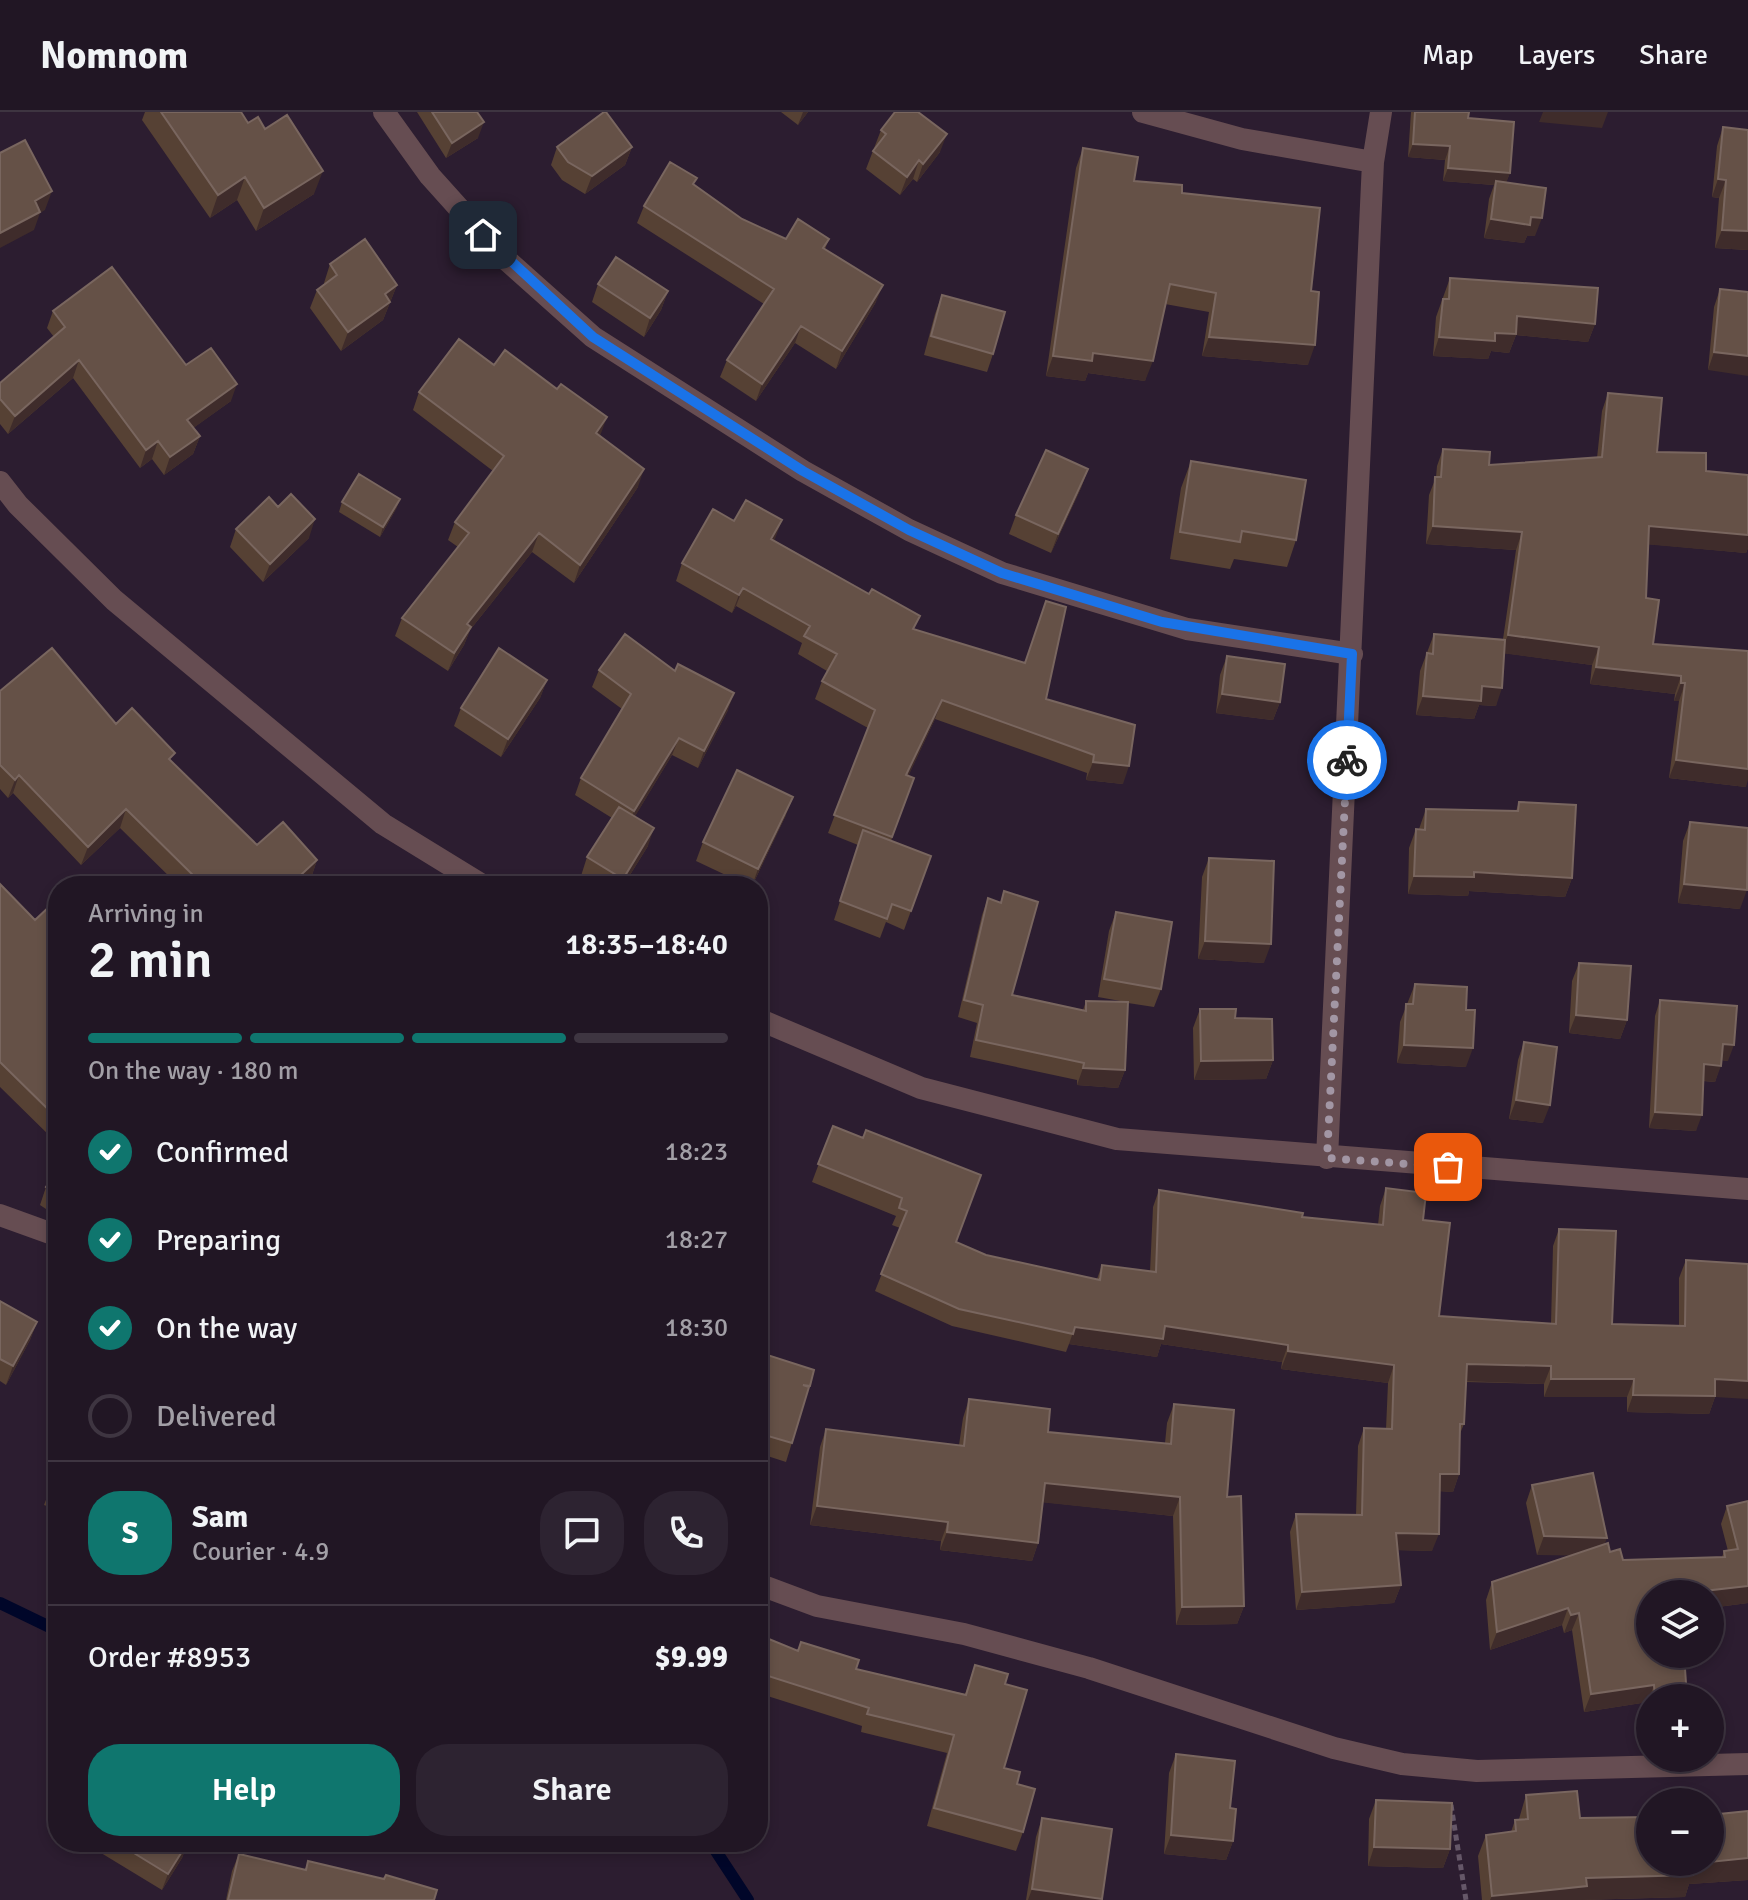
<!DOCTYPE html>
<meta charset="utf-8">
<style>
body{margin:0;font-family:Signika,sans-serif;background:#2d2331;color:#f1f3f6;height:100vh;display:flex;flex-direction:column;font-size:30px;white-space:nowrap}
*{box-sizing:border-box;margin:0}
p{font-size:26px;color:#a29fa6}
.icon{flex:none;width:44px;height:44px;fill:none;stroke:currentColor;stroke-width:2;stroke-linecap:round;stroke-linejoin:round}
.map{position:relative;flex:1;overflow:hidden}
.panel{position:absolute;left:48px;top:764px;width:720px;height:976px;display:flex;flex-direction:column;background:#211624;border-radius:32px;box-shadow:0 4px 12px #0003,0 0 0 2px #3e3541}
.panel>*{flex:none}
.tools{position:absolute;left:1636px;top:1468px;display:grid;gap:16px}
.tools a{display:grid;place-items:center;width:88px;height:88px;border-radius:50%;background:#211624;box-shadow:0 4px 12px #0003,0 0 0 2px #3e3541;font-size:40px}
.pin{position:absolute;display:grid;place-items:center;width:68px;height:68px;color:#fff;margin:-34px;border-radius:16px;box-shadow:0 4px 12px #0006}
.courier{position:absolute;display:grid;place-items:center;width:80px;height:80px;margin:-40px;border:6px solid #1a73e8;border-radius:50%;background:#fff;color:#222;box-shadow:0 2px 10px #0007}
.headline em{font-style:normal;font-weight:600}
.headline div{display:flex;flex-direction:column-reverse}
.headline{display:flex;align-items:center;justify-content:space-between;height:136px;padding:0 40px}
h1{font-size:52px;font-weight:600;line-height:60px}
.bar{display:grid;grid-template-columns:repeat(4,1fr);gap:12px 8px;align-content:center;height:96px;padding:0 40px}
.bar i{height:10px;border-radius:6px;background:#3e3541}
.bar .selected{background:#0f766e}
.bar p{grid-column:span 4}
.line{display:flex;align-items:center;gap:20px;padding:0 40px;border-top:2px solid #3e3541}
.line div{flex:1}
.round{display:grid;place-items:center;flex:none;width:84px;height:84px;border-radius:32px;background:#2d2331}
ol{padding:0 40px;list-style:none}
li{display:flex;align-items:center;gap:24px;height:88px}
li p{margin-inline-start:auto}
li .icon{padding:8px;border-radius:50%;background:#0f766e;color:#fff;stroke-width:4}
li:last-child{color:#a29fa6}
li i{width:44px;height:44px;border:4px solid #3e3541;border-radius:50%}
.button{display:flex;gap:16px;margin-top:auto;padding:16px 40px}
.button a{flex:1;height:92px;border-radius:32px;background:#0f766e;color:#fff;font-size:32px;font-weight:600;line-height:92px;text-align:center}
.button a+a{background:#2d2331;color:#f1f3f6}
header{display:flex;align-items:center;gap:48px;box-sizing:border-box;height:112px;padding:0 40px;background:#211624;border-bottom:2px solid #3e3541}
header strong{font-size:38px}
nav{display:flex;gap:44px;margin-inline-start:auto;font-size:28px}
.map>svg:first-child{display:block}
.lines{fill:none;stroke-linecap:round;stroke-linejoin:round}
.stream{stroke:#000629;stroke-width:12}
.path{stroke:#655768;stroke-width:5;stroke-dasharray:6 4;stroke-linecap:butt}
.minor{stroke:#664d52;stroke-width:22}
.wall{fill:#564134}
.shaded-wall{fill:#3f2c2b}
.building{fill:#655147;stroke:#79665f;stroke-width:2}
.done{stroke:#a296a4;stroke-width:8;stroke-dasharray:0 14.4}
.route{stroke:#1a73e8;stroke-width:10}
</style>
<header>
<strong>Nomnom</strong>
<nav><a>Map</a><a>Layers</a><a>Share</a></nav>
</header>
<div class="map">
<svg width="1748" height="1788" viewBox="0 0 1748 1788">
<rect width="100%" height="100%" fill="#2c1d30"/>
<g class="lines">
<path class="stream" d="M0,1491L58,1519
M563,1730H586
M710,1730L748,1788"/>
<path class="path" d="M1451,1693L1466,1788"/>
<path class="minor" d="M384,0L430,64L501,143L593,225L803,359L909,418L1002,461L1187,517L1352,542
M1143,0L1242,27L1373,50
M0,370L18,393L114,488L383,712L484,774
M758,907L921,976L1117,1027L1748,1077
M1327,1046L1373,50L1381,0
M0,1103L58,1124
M758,1472L817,1494L964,1522L1089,1556L1334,1636L1402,1652L1477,1659L1748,1652"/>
</g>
<path class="wall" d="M145,0H241L248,11L265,17L314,82L256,119L237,88L210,106L142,8Z
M417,0H478V26L446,46Z
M781,0H808L798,13Z
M1411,0H1469L1468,6L1510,61L1506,70L1535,124H1527L1524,131L1484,126L1489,87L1494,73L1443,69L1445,48L1408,45Z
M1723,15L1748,138L1715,136L1719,86L1712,85L1717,34Z
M881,18L940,40L917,70L913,67L900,83L866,57Z
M557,35H632L625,53L585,82L562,68L551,53Z
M1083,36L1134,69L1182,81L1311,179L1308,253L1202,244L1209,200L1165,192L1145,269L1088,261L1085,269L1046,264L1076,56Z
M695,73L742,107L786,127H829L825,137L876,190L836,257L795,231L756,289L720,265L727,248L764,192L637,111L644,94Z
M330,152L397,173L383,208L341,239L310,196L317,178L325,172L324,171Z
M1450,166L1595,212L1588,230L1516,223L1509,241L1491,239L1488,247L1433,244L1436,205Z
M598,172L668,179L661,198L644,225L592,190Z
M1720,177L1748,180L1708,258L1714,195Z
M942,183L993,242L987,260L924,243L935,202Z
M53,199L186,253L231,289L193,316L200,324L193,342L164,363L152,347L140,356L73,266L8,322L0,312V271L54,225L47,216Z
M494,253L600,324L638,375L574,471L532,440L470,518L464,533L448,559L395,524L402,506L458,435L448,428L455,410L493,359L413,298L419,280Z
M1608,281L1657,340L1706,359L1748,363V436L1746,441L1648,432L1646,486L1653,532L1748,539L1746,675L1669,666L1679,589H1674L1675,582L1590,572L1592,553L1504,541L1496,594L1479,593L1474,607L1416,603L1420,559L1434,522L1503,527L1516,438L1426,432L1429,383L1436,365L1437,354L1443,337L1489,353L1597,346L1602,299Z
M1191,349L1296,428L1287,455L1234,447L1230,457L1170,447L1181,376Z
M1088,357L1081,376L1051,441L1009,422L1016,403Z
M400,387L396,397L380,425L339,400L342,390Z
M278,395L309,426L263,470L230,435L236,417Z
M734,409L774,428L915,518L1046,587L1123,672L1086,668L1087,661L935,607L908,664L914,666L891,729L931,744L904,818L886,810L880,826L834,808L858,733L828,721L868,616L815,587L822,569L827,559L798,542L802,531L736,494L732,501L676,469L682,451Z
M1227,544L1280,590L1273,608L1216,601L1220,563Z
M599,558L728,598L698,656L672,643L635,704L648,734L623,774H597L581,764L587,745L612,706L575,683L581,666L622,597L592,575Z
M547,568L540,586L501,645L454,614L461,596Z
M0,579L116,612L172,650L257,733L317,748L311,766L302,774H179L120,716L81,753L13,681L8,686L0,677Z
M1519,690L1572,766L1565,785L1469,779L1468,784L1408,782L1409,736L1416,717H1419L1426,697L1516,699Z
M786,703L752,774H749L696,749L703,730Z
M1690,710L1740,797L1678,791L1683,729Z
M1209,746L1264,851L1198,847L1202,765Z
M0,772L35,808L58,802V1032L0,975Z
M1004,779L1012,883L1083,898L1086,889L1126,890L1098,885L1109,819L1116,800L1161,877L1154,895L1128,891L1125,958L1118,976L1077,973V968L970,945L977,911L958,905L982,803L988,786L1000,791Z
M1579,851L1627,908L1620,927L1569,921L1572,869Z
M1415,872L1466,898V955L1397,951L1400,910Z
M1660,888L1728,949L1722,948L1715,970L1703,969L1696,1019L1649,1016L1655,904Z
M1200,897L1235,906L1273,948L1266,967L1194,968L1193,916Z
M1524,930L1543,1011L1509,1007L1518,948Z
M833,1014L956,1131L986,1143L1097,1167L1102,1153L1150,1160L1153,1095L1159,1078L1302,1105L1378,1113L1380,1094L1386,1076L1423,1108L1439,1204L1551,1212L1553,1134L1559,1117L1612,1212L1679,1213V1166L1686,1148L1715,1285L1709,1302L1627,1300V1285H1544V1272L1466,1270L1464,1312L1459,1324V1362L1453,1380L1440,1379L1432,1439L1398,1438L1401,1473L1394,1491L1296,1498L1290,1420L1296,1402L1356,1403L1358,1334L1364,1316L1386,1317L1388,1271L1281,1257L1282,1250L1161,1232L1157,1245L1069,1232L1066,1240L952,1214L875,1179L900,1116L892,1113L896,1104L812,1070Z
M58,1057V1105L40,1093L46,1075Z
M0,1189L37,1210L30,1228L6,1273L0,1269Z
M758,1240L806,1285L786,1350L758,1341Z
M969,1287L1048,1320L1165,1331L1167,1311L1174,1292L1227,1385L1244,1494L1237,1512L1176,1513L1173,1404L1043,1390L1038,1431L1032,1449L940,1438L941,1429L810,1413L820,1335L826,1317L959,1333L963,1306Z
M58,1356V1398L44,1393Z
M1532,1373L1605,1432L1610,1440L1623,1448L1722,1445L1724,1439H1728L1721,1412L1727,1394L1748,1389V1491L1710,1496V1482H1650L1687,1586H1650V1617L1648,1590L1584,1600L1572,1518L1564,1521L1562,1513L1490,1538L1486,1488L1492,1470L1571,1443H1537L1526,1391Z
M758,1527L856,1557L965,1582L975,1553L1005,1572L1004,1656L1017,1672L1023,1720L1016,1739L927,1714L947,1641L861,1620L862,1614L758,1581Z
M1176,1642L1230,1696L1233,1729L1226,1748L1164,1742L1169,1661Z
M1526,1683L1580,1706L1650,1750L1748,1699V1768L1689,1772L1685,1785L1582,1788H1482L1478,1744L1486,1723L1511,1720L1515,1708L1519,1707Z
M1376,1688L1450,1737L1443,1756L1368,1754L1369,1707Z
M1042,1706L1112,1717L1101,1788H1026L1036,1725Z
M83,1730H188L182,1746L162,1778Z
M239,1742L305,1758L308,1749L434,1788H226L232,1759Z"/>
<path class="shaded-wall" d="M803,0H808L798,13Z
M1543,0H1608L1602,16L1539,10Z
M484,10L478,26L446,46L452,31Z
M947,22L940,40L917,70L923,52Z
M1413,32L1450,34L1445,48L1408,45Z
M632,35L625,53L585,82L592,64Z
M919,48L913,67L900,83L907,65Z
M1448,56L1510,61L1505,74L1496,69L1494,73L1443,69Z
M323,59L314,82L256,119L264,96Z
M245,65L237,88L210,106L218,83Z
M1718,67L1726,68L1719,86L1712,85Z
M52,79L45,98L40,101L34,118L0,136V121L35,89Z
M1531,105L1542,106L1535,124H1527L1524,131L1484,126L1491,107Z
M1722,118L1748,119V138L1715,136Z
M397,173L383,208L341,239L348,220L385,182Z
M883,173L876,190L836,257L842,239Z
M668,179L661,198L644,225L650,206Z
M1517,204L1595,212L1588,230L1516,223L1509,241L1491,239L1488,247L1433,244L1439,225L1495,221Z
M801,214L795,231L756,289L762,272Z
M1209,225L1315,233L1308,253L1202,244Z
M1714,240L1748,244V264L1708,258Z
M1093,241L1153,249L1145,269L1088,261L1085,269L1046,264L1053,244Z
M79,248L73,266L8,322L15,304Z
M237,272L231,289L181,325L187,308Z
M607,305L600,324L589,340L596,321Z
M200,324L193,342L164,363L170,345Z
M158,329L152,347L140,356L146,338Z
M644,357L638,375L574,471L580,453Z
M1088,357L1081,376L1051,441L1058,422Z
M400,387L396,397L380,425L383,415Z
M315,407L309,426L263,470L270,452Z
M782,408L775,427L764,445L771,427Z
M1433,414L1522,420L1516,438L1426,432Z
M1649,414L1748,423V436L1746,441L1643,432Z
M539,421L532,440L470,518L464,533L448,559L467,512Z
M743,476L736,494L732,501L739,483Z
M1508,523L1599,535L1592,553L1501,541Z
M1596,555L1681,564L1675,582L1590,572Z
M547,568L540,586L501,645L508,627Z
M1681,571H1685L1679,589H1674Z
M1482,574L1502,576L1496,594L1479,593L1474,607L1416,603L1423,584Z
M734,581L728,598L698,656L704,639Z
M1222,582L1280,590L1273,608L1216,601Z
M942,588L935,607L900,682L906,663Z
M679,626L672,643L628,716L634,699Z
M1676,648L1748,657V668L1746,675L1669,666Z
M1093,650L1129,654L1123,672L1086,668Z
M19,663L13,681L8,686L15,668Z
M793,685L786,703L752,774L758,757Z
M126,697L120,716L81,753L88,735Z
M654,716L648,734L623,774H620L623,767Z
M317,748L311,766L302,774H289Z
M1474,760L1572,766L1565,785L1469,779L1468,784L1408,782L1414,764Z
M1684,772L1747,778L1740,797L1678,791Z
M1205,829L1271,832L1264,851L1198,847Z
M1576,903L1627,908L1620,927L1569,921Z
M1723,932L1734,933L1728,949L1717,948Z
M1404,933L1473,936L1466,955L1397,951Z
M1273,948L1266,967L1194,968L1201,949Z
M1704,952L1721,954L1715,970L1698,968Z
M1083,956L1125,958L1118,976L1077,973Z
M1516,988L1550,993L1543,1011L1509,1007Z
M1655,1000L1702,1003L1696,1019L1649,1016Z
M37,1210L30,1228L6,1273L13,1254Z
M1165,1214L1288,1233L1282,1250L1161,1232L1157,1245L1069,1232L1075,1215Z
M1288,1239L1394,1253L1388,1271L1281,1257Z
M1467,1252L1551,1254L1544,1272L1461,1269Z
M1551,1267H1634L1627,1285H1544Z
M1715,1267L1748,1269V1287L1715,1285L1709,1302L1627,1300L1633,1283Z
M1440,1362H1459L1453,1380L1434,1379Z
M1045,1371L1180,1385L1173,1404L1039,1390Z
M817,1394L948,1410L941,1429L810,1413Z
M947,1420L1038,1431L1032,1449L940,1438Z
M1396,1421L1439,1422L1432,1439L1390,1438Z
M1544,1424L1607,1426L1600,1444L1537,1443Z
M1401,1473L1394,1491L1296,1498L1302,1480Z
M1748,1474V1491L1710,1496V1482H1703L1704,1479Z
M1244,1494L1237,1512L1176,1513L1182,1495Z
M1568,1496L1562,1513L1490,1538L1497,1520Z
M1579,1501L1572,1518L1564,1521L1571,1503Z
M1654,1573L1648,1590L1584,1600L1591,1582Z
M1171,1723L1233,1729L1226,1748L1164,1742Z
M188,1730L182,1746L162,1778L168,1762Z
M1374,1735L1450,1737L1443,1756L1368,1754Z
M1748,1746V1768L1689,1772L1685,1785L1582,1788H1490L1492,1784L1586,1766L1692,1751Z
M1032,1777L1102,1787L1101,1788H1028Z"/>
<path class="building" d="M161,0H241L248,11L258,5L265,17L287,3L323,59L264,96L245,65L218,83Z
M432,0H477L484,10L452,31Z
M604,0H606L632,35L592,64L568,50L557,35Z
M895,0H918L947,22L923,52L919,48L907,65L873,39L886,22L881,18Z
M1415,0H1469L1468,6L1514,10L1510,61L1448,56L1450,34L1413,32Z
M1723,15L1748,18V119L1722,118L1726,68L1718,67Z
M25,28L52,79L35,89L40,100L0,121V41Z
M1083,36L1138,45L1134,69L1182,73V81L1320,96L1311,179L1319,180L1315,233L1209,225L1216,181L1170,172L1153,249L1093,241L1092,249L1053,244Z
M670,50L697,66L693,72L742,107L786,127L798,107L829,127L823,136L883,173L842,239L801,214L762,272L727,248L774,177L644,94Z
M1496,69L1546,76L1542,106L1531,105L1530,113L1491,107Z
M365,127L397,173L385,182L390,190L348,220L317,178L337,163L330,152Z
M616,145L668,179L650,206L598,172Z
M112,155L186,253L211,236L237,272L187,308L200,324L170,345L158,329L146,338L79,248L15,304L0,287V271L65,215L53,199Z
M1450,166L1598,176L1595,212L1517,204L1516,222L1495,221V229L1439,225L1443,187H1449Z
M1720,177L1748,180V244L1714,240Z
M942,183L1005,200L993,242L931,224Z
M459,227L494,253L505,238L557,277L561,272L607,305L596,321L644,357L580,453L539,421L467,512L471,515L454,541L402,506L469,421L455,410L504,344L419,280Z
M1608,281L1662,286L1657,340L1706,341V359L1748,363V423L1649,414L1646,486L1659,488L1653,532L1748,539V657L1676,648L1685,571H1681V564L1596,555L1599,535L1508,523L1522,420L1433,414L1435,365H1441L1443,337L1490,340L1489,353L1602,345Z
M1046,338L1088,357L1058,422L1016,403Z
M1191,349L1306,368L1296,428L1242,419L1240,430L1180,420Z
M359,362L400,387L383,415L342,390Z
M291,382L315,407L270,452L236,417L269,385L278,395Z
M746,388L782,408L771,427L869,482L872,477L920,504L913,517L1025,551L1046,489L1066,495L1046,587L1135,613L1129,654L1093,650L1094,643L942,588L906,663L914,666L892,725L834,703L875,598L822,569L837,542L804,524L810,514L743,476L739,483L682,451L713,397L734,409Z
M625,522L675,559L678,552L734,581L704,639L679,626L634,699L581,666L631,582L599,558Z
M1434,522L1505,528L1502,576L1482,574L1481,589L1423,584L1427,541L1433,542Z
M52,536L116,612L132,596L175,641L169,647L257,733L283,710L317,748L289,774H204L126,697L88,735L19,663L15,668L0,653V579Z
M499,536L547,568L508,627L461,596Z
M1227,544L1285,552L1280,590L1222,582Z
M737,658L793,685L758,757L703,730Z
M1519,690L1576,693L1572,766L1474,760V765L1414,764L1416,717L1425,718L1426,697L1518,699Z
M619,695L654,716L623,767L587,745Z
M1690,710L1748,716L1747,778L1684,772Z
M863,718L931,744L911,799L892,792L887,807L840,789Z
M1209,746L1274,749L1271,832L1205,829Z
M0,772L35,808L50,794L58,802V1007L0,950Z
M1004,779L1038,790L1012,883L1086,899V889L1128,890L1125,958L1083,956L1084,951L976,928L983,893L964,888L988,786L1001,791Z
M1116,800L1172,810L1161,877L1104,867Z
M1579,851L1631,854L1627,908L1576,903Z
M1415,872L1467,875L1466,898H1475L1473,936L1404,933L1406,892H1413Z
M1660,888L1737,894L1734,933L1723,932L1721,954L1704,952L1702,1003L1655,1000Z
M1200,897H1236L1235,906L1272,907L1273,948L1201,949Z
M1524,930L1557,935L1550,993L1516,988Z
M833,1014L863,1026L866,1018L981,1063L956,1130L986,1143L1100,1168L1102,1153L1156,1160L1159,1078L1303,1101L1302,1105L1383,1113L1386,1076L1426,1081L1423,1108L1450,1111L1439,1204L1556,1212L1559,1117L1616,1119L1612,1212L1685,1214L1686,1148L1748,1152V1269L1715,1267V1284L1633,1283L1634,1267H1551V1254L1467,1252L1464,1312H1460L1459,1362H1440L1439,1422L1396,1421L1401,1473L1302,1480L1296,1402L1362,1403L1364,1316L1392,1317L1394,1253L1288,1239V1233L1165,1214L1163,1227L1075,1215L1073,1222L959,1197L881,1162L907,1099L899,1096L902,1086L818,1052Z
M58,1057V1083L46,1075Z
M0,1189L37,1210L13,1254L0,1247Z
M758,1240L814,1258L810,1274L803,1273L809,1275L792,1331L758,1321Z
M969,1287L1050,1297L1048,1320L1171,1332L1174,1292L1234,1298L1227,1385L1241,1384L1244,1494L1182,1495L1180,1385L1045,1371L1038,1431L947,1420L948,1410L817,1394L826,1317L964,1334Z
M58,1356V1377L51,1375Z
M1593,1361L1607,1426L1544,1424L1532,1373Z
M1748,1389V1474L1704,1479V1482H1650V1542H1684L1687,1586H1655L1654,1573L1591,1582L1579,1501L1571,1503L1568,1496L1497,1520L1492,1470L1608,1431L1610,1440L1620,1437L1623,1448L1725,1445L1724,1439L1738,1437L1727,1394Z
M758,1527H769L798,1539L801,1530L859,1548L856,1557L966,1583L975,1553L1008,1562L1005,1572L1027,1578L1004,1656L1020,1660L1017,1672L1035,1677L1023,1720L934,1696L954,1623L867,1602L869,1596L762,1562L760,1566L758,1565Z
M1176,1642L1235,1649L1230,1696L1236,1697L1233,1729L1171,1723Z
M1577,1679L1580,1706L1650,1705V1750H1706L1692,1751L1693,1763L1586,1766L1587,1774L1492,1784L1486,1723L1516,1719L1515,1708L1528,1707L1526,1683Z
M1376,1688L1452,1691L1450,1737L1374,1735Z
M1748,1699V1746L1710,1750V1703Z
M1042,1706L1112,1717L1102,1787L1032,1777Z
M116,1730H188L168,1762Z
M239,1742L306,1758L308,1749L384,1767L386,1763L437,1778L434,1788H228Z"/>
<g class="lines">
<path class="done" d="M1347,648L1327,1046L1448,1055"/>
<path class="route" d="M483,123L593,225L803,359L909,418L1002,461L1162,510L1352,542L1347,648"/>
</g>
</svg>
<div class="tools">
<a><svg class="icon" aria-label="layers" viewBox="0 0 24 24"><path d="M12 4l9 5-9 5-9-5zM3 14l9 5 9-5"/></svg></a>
<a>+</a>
<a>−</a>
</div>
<div class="pin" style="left:1448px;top:1055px;background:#ea580c"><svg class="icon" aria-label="bag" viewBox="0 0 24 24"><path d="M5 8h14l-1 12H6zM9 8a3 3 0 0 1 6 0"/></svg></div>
<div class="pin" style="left:483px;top:123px;background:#1f2937"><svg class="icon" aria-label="home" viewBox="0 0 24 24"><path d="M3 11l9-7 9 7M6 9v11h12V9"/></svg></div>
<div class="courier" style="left:1347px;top:648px"><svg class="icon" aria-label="bike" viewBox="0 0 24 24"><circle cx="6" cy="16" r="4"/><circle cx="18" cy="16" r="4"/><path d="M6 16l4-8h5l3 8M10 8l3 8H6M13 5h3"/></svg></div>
<section class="panel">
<div class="headline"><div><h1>2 min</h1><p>Arriving in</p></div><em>18:35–18:40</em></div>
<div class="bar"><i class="selected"></i><i class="selected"></i><i class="selected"></i><i></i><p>On the way · 180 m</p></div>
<ol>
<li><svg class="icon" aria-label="check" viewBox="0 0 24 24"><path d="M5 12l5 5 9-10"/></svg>Confirmed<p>18:23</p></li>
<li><svg class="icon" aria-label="check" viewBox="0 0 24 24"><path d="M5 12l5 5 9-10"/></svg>Preparing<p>18:27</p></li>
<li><svg class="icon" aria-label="check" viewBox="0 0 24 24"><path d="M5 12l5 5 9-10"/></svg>On the way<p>18:30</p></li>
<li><i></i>Delivered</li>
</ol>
<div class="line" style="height:144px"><b class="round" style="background:#0f766e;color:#fff">S</b><div><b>Sam</b><p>Courier · 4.9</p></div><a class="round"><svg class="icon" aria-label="chat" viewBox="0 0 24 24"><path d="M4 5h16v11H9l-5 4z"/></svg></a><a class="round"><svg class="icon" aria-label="phone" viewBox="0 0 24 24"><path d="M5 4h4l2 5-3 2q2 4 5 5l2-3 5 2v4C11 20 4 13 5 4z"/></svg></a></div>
<div class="line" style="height:104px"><div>Order #8953</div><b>$9.99</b></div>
<div class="button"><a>Help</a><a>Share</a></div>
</section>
</div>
